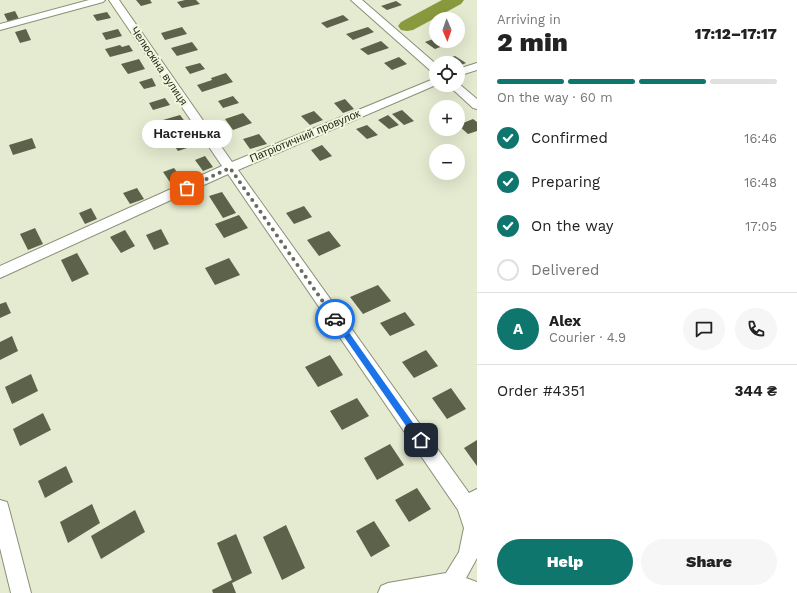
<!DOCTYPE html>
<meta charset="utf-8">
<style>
body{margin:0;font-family:"Work Sans",sans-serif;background:#f6f6f6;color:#222;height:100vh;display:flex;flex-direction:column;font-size:15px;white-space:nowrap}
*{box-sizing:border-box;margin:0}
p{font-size:13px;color:#767676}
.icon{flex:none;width:22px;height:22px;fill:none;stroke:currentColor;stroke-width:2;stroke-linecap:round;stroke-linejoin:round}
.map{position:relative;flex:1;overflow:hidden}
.details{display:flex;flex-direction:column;background:#fff;width:320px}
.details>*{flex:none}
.needle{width:26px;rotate:178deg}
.controls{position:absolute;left:429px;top:12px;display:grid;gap:8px}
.controls a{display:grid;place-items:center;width:36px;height:36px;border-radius:50%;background:#fff;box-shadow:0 4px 16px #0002;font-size:20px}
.pin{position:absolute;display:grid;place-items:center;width:34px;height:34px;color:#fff;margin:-17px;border-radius:8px;box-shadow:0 2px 6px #0006}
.courier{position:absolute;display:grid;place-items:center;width:40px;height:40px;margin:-20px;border:3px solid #1a73e8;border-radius:50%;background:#fff;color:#222;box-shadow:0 1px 5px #0007}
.bubble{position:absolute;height:28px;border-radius:14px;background:#fff;box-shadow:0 4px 16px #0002;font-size:13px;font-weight:800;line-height:28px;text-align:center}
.headline em{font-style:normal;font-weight:800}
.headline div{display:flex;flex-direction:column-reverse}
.headline{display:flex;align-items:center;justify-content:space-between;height:68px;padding:0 20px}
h1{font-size:26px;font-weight:800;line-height:30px}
.bar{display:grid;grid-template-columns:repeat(4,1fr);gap:6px 4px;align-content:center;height:48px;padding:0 20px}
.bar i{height:5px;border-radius:3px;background:#e0e0e0}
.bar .selected{background:#0f766e}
.bar p{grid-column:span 4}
.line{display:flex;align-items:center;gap:10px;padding:0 20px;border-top:1px solid #e0e0e0}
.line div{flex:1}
.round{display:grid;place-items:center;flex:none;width:42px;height:42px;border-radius:21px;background:#f6f6f6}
ol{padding:0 20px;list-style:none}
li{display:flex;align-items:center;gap:12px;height:44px}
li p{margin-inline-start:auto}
li .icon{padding:4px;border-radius:50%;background:#0f766e;color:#fff;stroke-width:4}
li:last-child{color:#767676}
li i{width:22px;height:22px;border:2px solid #e0e0e0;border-radius:50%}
.primary-button{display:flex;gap:8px;margin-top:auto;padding:8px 20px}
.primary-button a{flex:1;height:46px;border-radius:24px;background:#0f766e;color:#fff;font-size:16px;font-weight:800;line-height:46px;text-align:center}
.primary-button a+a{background:#f6f6f6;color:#222}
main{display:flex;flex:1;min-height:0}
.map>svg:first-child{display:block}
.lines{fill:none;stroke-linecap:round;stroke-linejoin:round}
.river{fill:#899a3e;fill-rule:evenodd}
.building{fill:#5d624b}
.street-casing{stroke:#8a9077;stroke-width:2}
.street{fill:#fff;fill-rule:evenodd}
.route{fill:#1a73e8}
.done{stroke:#686c5c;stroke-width:4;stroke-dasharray:0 7.2}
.labels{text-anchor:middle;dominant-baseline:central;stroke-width:4;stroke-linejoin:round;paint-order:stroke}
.street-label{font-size:11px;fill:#26281e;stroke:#f1f8dd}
</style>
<main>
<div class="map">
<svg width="477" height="593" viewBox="0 0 477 593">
<rect width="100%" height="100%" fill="#e4ebd0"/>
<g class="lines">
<path class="river" d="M442,0H464L461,4L413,30L407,31L401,30L398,26L401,22Z"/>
</g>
<path class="building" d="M136,0H150L152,3L141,6Z
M185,0H196L200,4L182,8L177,2Z
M396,1L402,5L387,10L381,6Z
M15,11L19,19L8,22L4,14Z
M107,12L111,18L97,21L93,15Z
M343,15L349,20L327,28L321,23Z
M182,27L187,34L165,40L161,33Z
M368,27L374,32L353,40L346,34Z
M26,29L31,40L20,43L15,32Z
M118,29L122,36L106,40L102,33Z
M433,39L436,41L443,46L435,49L425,42Z
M381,41L389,48L368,55L360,49Z
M192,42L198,50L177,56L171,48Z
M120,45L122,47L129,45L133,51L110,57L105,49Z
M455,56L466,63L459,66L458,63L449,58Z
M399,57L407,64L392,70L384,63Z
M139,59L145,69L128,74L121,64Z
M200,63L205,69L190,74L185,67Z
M226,73L233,82L202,92L197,85L212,80L211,78Z
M152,78L156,86L144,89L139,82Z
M233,96L239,103L223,108L218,101Z
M165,98L170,105L153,110L149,103Z
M345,99L354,109L343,113L334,103Z
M402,110L414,121L404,125L392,114Z
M314,111L323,120L310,125L301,116Z
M243,113L252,123L233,130L225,119Z
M180,115L186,123L168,129L163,120Z
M388,115L399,125L389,129L378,120Z
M473,119L477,122V131L468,134L458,125Z
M367,125L378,135L367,139L356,129Z
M184,126L189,135L164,143L159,134Z
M259,134L267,144L250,149L243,139Z
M194,137L199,144L178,151L173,144Z
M32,138L36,148L13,155L9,145Z
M322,145L332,156L320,161L311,150Z
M205,156L213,167L203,171L195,160Z
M174,168L183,180L172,185L163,172Z
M137,188L144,199L130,204L123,193Z
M222,192L236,213L223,218L209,196Z
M304,206L312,217L294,224L286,213Z
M91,208L97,219L85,224L79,213Z
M239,215L248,228L224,238L215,224Z
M35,228L43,244L28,250L20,234Z
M161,229L169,244L154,250L146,235Z
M125,230L135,246L121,253L110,237Z
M329,231L341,246L319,256L307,240Z
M77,253L89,274L72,282L61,260Z
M229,258L240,275L215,285L205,268Z
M378,285L391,301L363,314L350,297Z
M6,302L11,313L0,318V304Z
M405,312L415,325L390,336L380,323Z
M12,336L18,351L0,360V342Z
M426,350L438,366L414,378L402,362Z
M330,355L343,375L318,387L305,367Z
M31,374L38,391L12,404L5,387Z
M451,388L466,409L447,419L432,398Z
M357,398L369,416L342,430L330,411Z
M43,413L51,430L20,446L13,429Z
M477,440V466L464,448Z
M390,444L404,465L377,480L364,458Z
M66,466L73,482L45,498L38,481Z
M417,488L431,509L409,522L395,500Z
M92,504L100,523L68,543L60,522Z
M135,510L145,532L101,559L91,536Z
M374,521L390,546L371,557L356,531Z
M286,525L305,568L282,580L263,537Z
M236,534L252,573L232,583L236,593H213L212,590L232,580L217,543Z"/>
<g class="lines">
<g class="street-casing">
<path id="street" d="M89,0H105L103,2L0,30V24Z
M109,0H119L232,162L436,78V85L238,170L469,493L477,489V558L466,578L477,582V593H378L381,586L388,583L446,573L459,552L464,528L458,510L228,174L0,278V266L222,166Z
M351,0H362L436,64V73L432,72Z
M477,63V70L458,76V69Z
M458,83L477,99V109L473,108L448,85H458Z
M0,500L7,502L9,509L31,593H11L0,548Z"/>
</g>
<use href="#street" class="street"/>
</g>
<path class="route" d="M335,316L338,317L423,437V443H418L333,321V317Z"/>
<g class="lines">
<path class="done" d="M187,188L230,168L335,319"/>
</g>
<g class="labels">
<g class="street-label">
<text transform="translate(159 66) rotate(56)">Челюскіна вулиця</text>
<text transform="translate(305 136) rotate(-23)">Патріотичний провулок</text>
</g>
</g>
</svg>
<div class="controls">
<a><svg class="needle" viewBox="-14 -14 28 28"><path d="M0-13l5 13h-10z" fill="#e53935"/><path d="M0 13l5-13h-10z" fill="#767676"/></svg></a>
<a><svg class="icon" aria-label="locate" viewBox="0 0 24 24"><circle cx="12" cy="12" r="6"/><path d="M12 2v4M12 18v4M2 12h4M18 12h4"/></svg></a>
<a>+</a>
<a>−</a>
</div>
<div class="pin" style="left:187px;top:188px;background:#ea580c"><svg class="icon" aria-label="bag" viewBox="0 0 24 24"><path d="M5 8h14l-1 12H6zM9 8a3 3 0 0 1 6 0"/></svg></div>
<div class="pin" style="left:421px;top:440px;background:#1f2937"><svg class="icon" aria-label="home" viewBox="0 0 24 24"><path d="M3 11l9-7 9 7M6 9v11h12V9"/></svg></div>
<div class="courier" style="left:335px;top:319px"><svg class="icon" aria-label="car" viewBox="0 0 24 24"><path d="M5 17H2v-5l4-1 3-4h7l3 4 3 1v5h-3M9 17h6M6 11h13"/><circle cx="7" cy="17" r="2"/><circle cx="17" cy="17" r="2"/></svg></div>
<div class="bubble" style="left:142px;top:120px;width:90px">Настенька</div>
</div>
<section class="details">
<div class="headline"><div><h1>2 min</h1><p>Arriving in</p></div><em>17:12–17:17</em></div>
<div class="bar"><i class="selected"></i><i class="selected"></i><i class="selected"></i><i></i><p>On the way · 60 m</p></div>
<ol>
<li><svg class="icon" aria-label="check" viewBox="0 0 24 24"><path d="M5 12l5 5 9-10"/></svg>Confirmed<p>16:46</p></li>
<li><svg class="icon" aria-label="check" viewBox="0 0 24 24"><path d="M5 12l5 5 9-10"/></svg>Preparing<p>16:48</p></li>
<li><svg class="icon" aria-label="check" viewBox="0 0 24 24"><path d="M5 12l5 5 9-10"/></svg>On the way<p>17:05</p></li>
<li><i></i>Delivered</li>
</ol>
<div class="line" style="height:72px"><b class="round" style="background:#0f766e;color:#fff">A</b><div><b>Alex</b><p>Courier · 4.9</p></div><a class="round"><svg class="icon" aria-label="chat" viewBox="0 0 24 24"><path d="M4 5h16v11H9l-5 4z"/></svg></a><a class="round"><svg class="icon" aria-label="phone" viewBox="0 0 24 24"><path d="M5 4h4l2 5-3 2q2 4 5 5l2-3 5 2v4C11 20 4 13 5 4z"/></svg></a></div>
<div class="line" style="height:52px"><div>Order #4351</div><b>344 ₴</b></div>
<div class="primary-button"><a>Help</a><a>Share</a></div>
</section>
</main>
